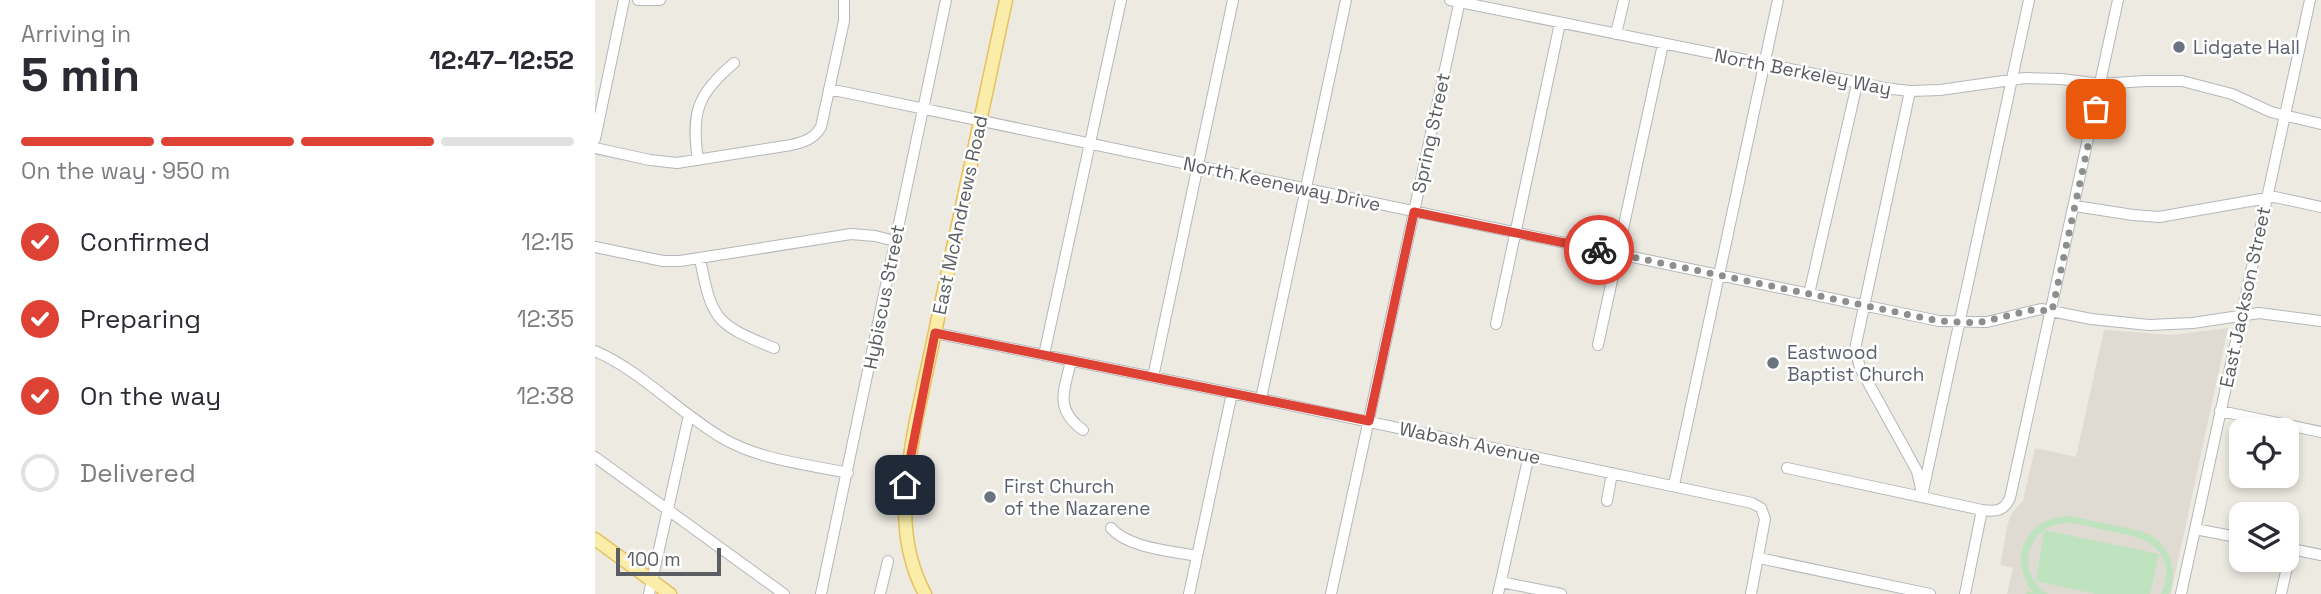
<!DOCTYPE html>
<meta charset="utf-8">
<style>
body{margin:0;font-family:"Space Grotesk",sans-serif;background:#f2f2f3;color:#2b2b33;height:100vh;display:flex;flex-direction:column;font-size:26px;white-space:nowrap}
*{box-sizing:border-box;margin:0}
p{font-size:23px;color:#7c7c81}
.icon{flex:none;width:38px;height:38px;fill:none;stroke:currentColor;stroke-width:2;stroke-linecap:round;stroke-linejoin:round}
.map{position:relative;flex:1;overflow:hidden}
.side{display:flex;flex-direction:column;background:#fff;width:595px}
.side>*{flex:none}
.controls{position:absolute;left:1634px;top:418px;display:grid;gap:14px}
.controls a{display:grid;place-items:center;width:70px;height:70px;border-radius:14px;background:#fff;box-shadow:0 4px 10px #0003;font-size:35px}
.scale{position:absolute;left:21px;bottom:18px;width:105px;box-sizing:border-box;padding-left:7px;border:4px solid #5a5d61;border-top:0;font-size:19px;line-height:24px;white-space:nowrap;color:#5a5d61;-webkit-text-stroke:5px #fff;paint-order:stroke}
.pin{position:absolute;display:grid;place-items:center;width:60px;height:60px;color:#fff;margin:-30px;border-radius:14px;box-shadow:0 4px 10px #0006}
.courier{position:absolute;display:grid;place-items:center;width:70px;height:70px;margin:-35px;border:5px solid #de4235;border-radius:50%;background:#fff;color:#222;box-shadow:0 2px 9px #0007}
.headline em{font-style:normal;font-weight:600}
.headline div{display:flex;flex-direction:column-reverse}
.headline{display:flex;align-items:center;justify-content:space-between;height:119px;padding:0 21px}
h1{font-size:46px;font-weight:600;line-height:52px}
.bar{display:grid;grid-template-columns:repeat(4,1fr);gap:10px 7px;align-content:center;height:84px;padding:0 21px}
.bar i{height:9px;border-radius:5px;background:#e1e1e2}
.bar .active{background:#de4235}
.bar p{grid-column:span 4}
ol{padding:0 21px;list-style:none}
li{display:flex;align-items:center;gap:21px;height:77px}
li p{margin-inline-start:auto}
li .icon{padding:7px;border-radius:50%;background:#de4235;color:#fff;stroke-width:4}
li:last-child{color:#7c7c81}
li i{width:38px;height:38px;border:4px solid #e1e1e2;border-radius:50%}
main{display:flex;flex:1;min-height:0}
.map>svg:first-child{display:block}
.education{fill:#dfdbd3}
.green{fill:#bfe2bf}
.lines{fill:none;stroke-linecap:round;stroke-linejoin:round}
.minor-casing{stroke:#b4b7bb;stroke-width:12}
.major-casing{stroke:#e8c15e;stroke-width:15}
.minor{stroke:#fff;stroke-width:10}
.major{stroke:#faeca9;stroke-width:12}
.done{stroke:#8d8e8e;stroke-width:7;stroke-dasharray:0 12.6}
.route{stroke:#de4235;stroke-width:9}
.worship-dot{fill:#6b7280;stroke:#fff;stroke-width:2.5}
.labels{text-anchor:middle;dominant-baseline:central;stroke-width:5;stroke-linejoin:round;paint-order:stroke}
.worship-label{font-size:19px;fill:#5b616d;stroke:#fff;text-anchor:start}
.street-label{font-size:19px;fill:#5a5d61;stroke:#fff}
</style>
<main>
<section class="side">
<div class="headline"><div><h1>5 min</h1><p>Arriving in</p></div><em>12:47–12:52</em></div>
<div class="bar"><i class="active"></i><i class="active"></i><i class="active"></i><i></i><p>On the way · 950 m</p></div>
<ol>
<li><svg class="icon" aria-label="check" viewBox="0 0 24 24"><path d="M5 12l5 5 9-10"/></svg>Confirmed<p>12:15</p></li>
<li><svg class="icon" aria-label="check" viewBox="0 0 24 24"><path d="M5 12l5 5 9-10"/></svg>Preparing<p>12:35</p></li>
<li><svg class="icon" aria-label="check" viewBox="0 0 24 24"><path d="M5 12l5 5 9-10"/></svg>On the way<p>12:38</p></li>
<li><i></i>Delivered</li>
</ol>
</section>
<div class="map">
<svg width="1726" height="594" viewBox="0 0 1726 594">
<rect width="100%" height="100%" fill="#eceae1"/>
<path class="education" d="M1633,328L1576,594H1412L1418,568L1405,565L1413,523L1417,513L1428,501L1440,448L1481,457L1509,330L1577,335Z"/>
<path class="green" d="M1474,516C1488,518 1502,522 1516,525C1528,527 1542,529 1553,534C1576,545 1583,572 1574,594H1566C1570,586 1572,577 1571,567C1565,537 1532,535 1508,530C1488,525 1468,518 1449,530L1564,554L1555,594H1501L1441,581L1449,530C1426,548 1429,579 1453,594H1431L1432,591L1438,592C1412,559 1430,517 1474,516Z"/>
<g class="lines">
<g class="minor-casing">
<path id="minor" d="M43,0H65
M855,0L1289,88L1315,91L1345,90L1430,78L1466,79L1506,84L1550,81H1587L1637,94L1676,112L1726,124
M1021,34L1029,0
M234,89L1344,321L1392,322L1446,309L1496,319L1554,325L1598,323L1664,313L1726,321
M1315,91L1260,349L1265,368L1322,471L1326,489
M0,139L29,0
M0,148L55,160L82,163L196,145C209,142 219,139 226,127L249,21V0
M103,160C96,113 102,94 139,63
M1480,206L1538,215L1564,217L1672,198L1680,197L1726,207
M0,247L68,261H85L256,234L280,236L300,241
M105,259C117,320 120,324 179,348
M1214,294L1262,84
M901,324L965,23
M340,333L666,399L1157,503L1166,508L1170,519L1156,594
M1003,345L1068,44
M0,351C48,372 84,413 129,439C166,460 211,464 253,473
M449,355L526,0
M476,361C469,391 459,409 488,430
M558,377L638,0
M666,399L751,0
M1625,411L1726,432
M0,457L189,594
M1192,468L1387,510C1401,512 1409,511 1415,498L1523,0
M1079,485L1183,0
M1327,496L1434,0
M1012,501L1017,473
M516,528C533,548 577,551 602,556
M1600,529L1647,538
M1692,548L1726,555
M1164,558L1335,594
M906,582L966,594
M54,594L94,415
M226,594L351,0
M285,594L293,561
M594,594L637,393
M736,594L865,0
M903,594L934,455
M1370,594L1387,510
M1586,594L1715,0
M1686,594L1696,549"/>
</g>
<g class="major-casing">
<path id="major" d="M0,539L75,594
M330,594C300,539 310,479 321,421L411,0"/>
</g>
<use href="#minor" class="minor"/>
<use href="#major" class="major"/>
</g>
<g class="lines">
<path class="done" d="M1004,250L1344,321L1382,323L1437,310L1457,311L1501,109"/>
<path class="route" d="M310,485L340,333L774,421L819,212L1004,250"/>
</g>
<g class="worship-dot">
<circle cx="1584" cy="47" r="7"/>
<circle cx="1178" cy="363" r="7"/>
<circle cx="395" cy="497" r="7"/>
</g>
<g class="labels">
<g class="worship-label">
<text x="1598" y="47">Lidgate Hall</text>
<text x="1192" y="352">Eastwood<tspan x="1192" dy="22">Baptist Church</tspan></text>
<text x="409" y="486">First Church<tspan x="409" dy="22">of the Nazarene</tspan></text>
</g>
<g class="street-label">
<text transform="translate(1208 72) rotate(11)">North Berkeley Way</text>
<text transform="translate(836 133) rotate(-78)">Spring Street</text>
<text transform="translate(687 184) rotate(12)">North Keeneway Drive</text>
<text transform="translate(365 215) rotate(-78)">East McAndrews Road</text>
<text transform="translate(289 297) rotate(-79)">Hybiscus Street</text>
<text transform="translate(1650 297) rotate(-78)">East Jackson Street</text>
<text transform="translate(875 443) rotate(12)">Wabash Avenue</text>
</g>
</g>
</svg>
<div class="controls">
<a><svg class="icon" aria-label="locate" viewBox="0 0 24 24"><circle cx="12" cy="12" r="6"/><path d="M12 2v4M12 18v4M2 12h4M18 12h4"/></svg></a>
<a><svg class="icon" aria-label="layers" viewBox="0 0 24 24"><path d="M12 4l9 5-9 5-9-5zM3 14l9 5 9-5"/></svg></a>
</div>
<div class="scale">100 m</div>
<div class="pin" style="left:1501px;top:109px;background:#ea580c"><svg class="icon" aria-label="bag" viewBox="0 0 24 24"><path d="M5 8h14l-1 12H6zM9 8a3 3 0 0 1 6 0"/></svg></div>
<div class="pin" style="left:310px;top:485px;background:#1f2937"><svg class="icon" aria-label="home" viewBox="0 0 24 24"><path d="M3 11l9-7 9 7M6 9v11h12V9"/></svg></div>
<div class="courier" style="left:1004px;top:250px"><svg class="icon" aria-label="bike" viewBox="0 0 24 24"><circle cx="6" cy="16" r="4"/><circle cx="18" cy="16" r="4"/><path d="M6 16l4-8h5l3 8M10 8l3 8H6M13 5h3"/></svg></div>
</div>
</main>
